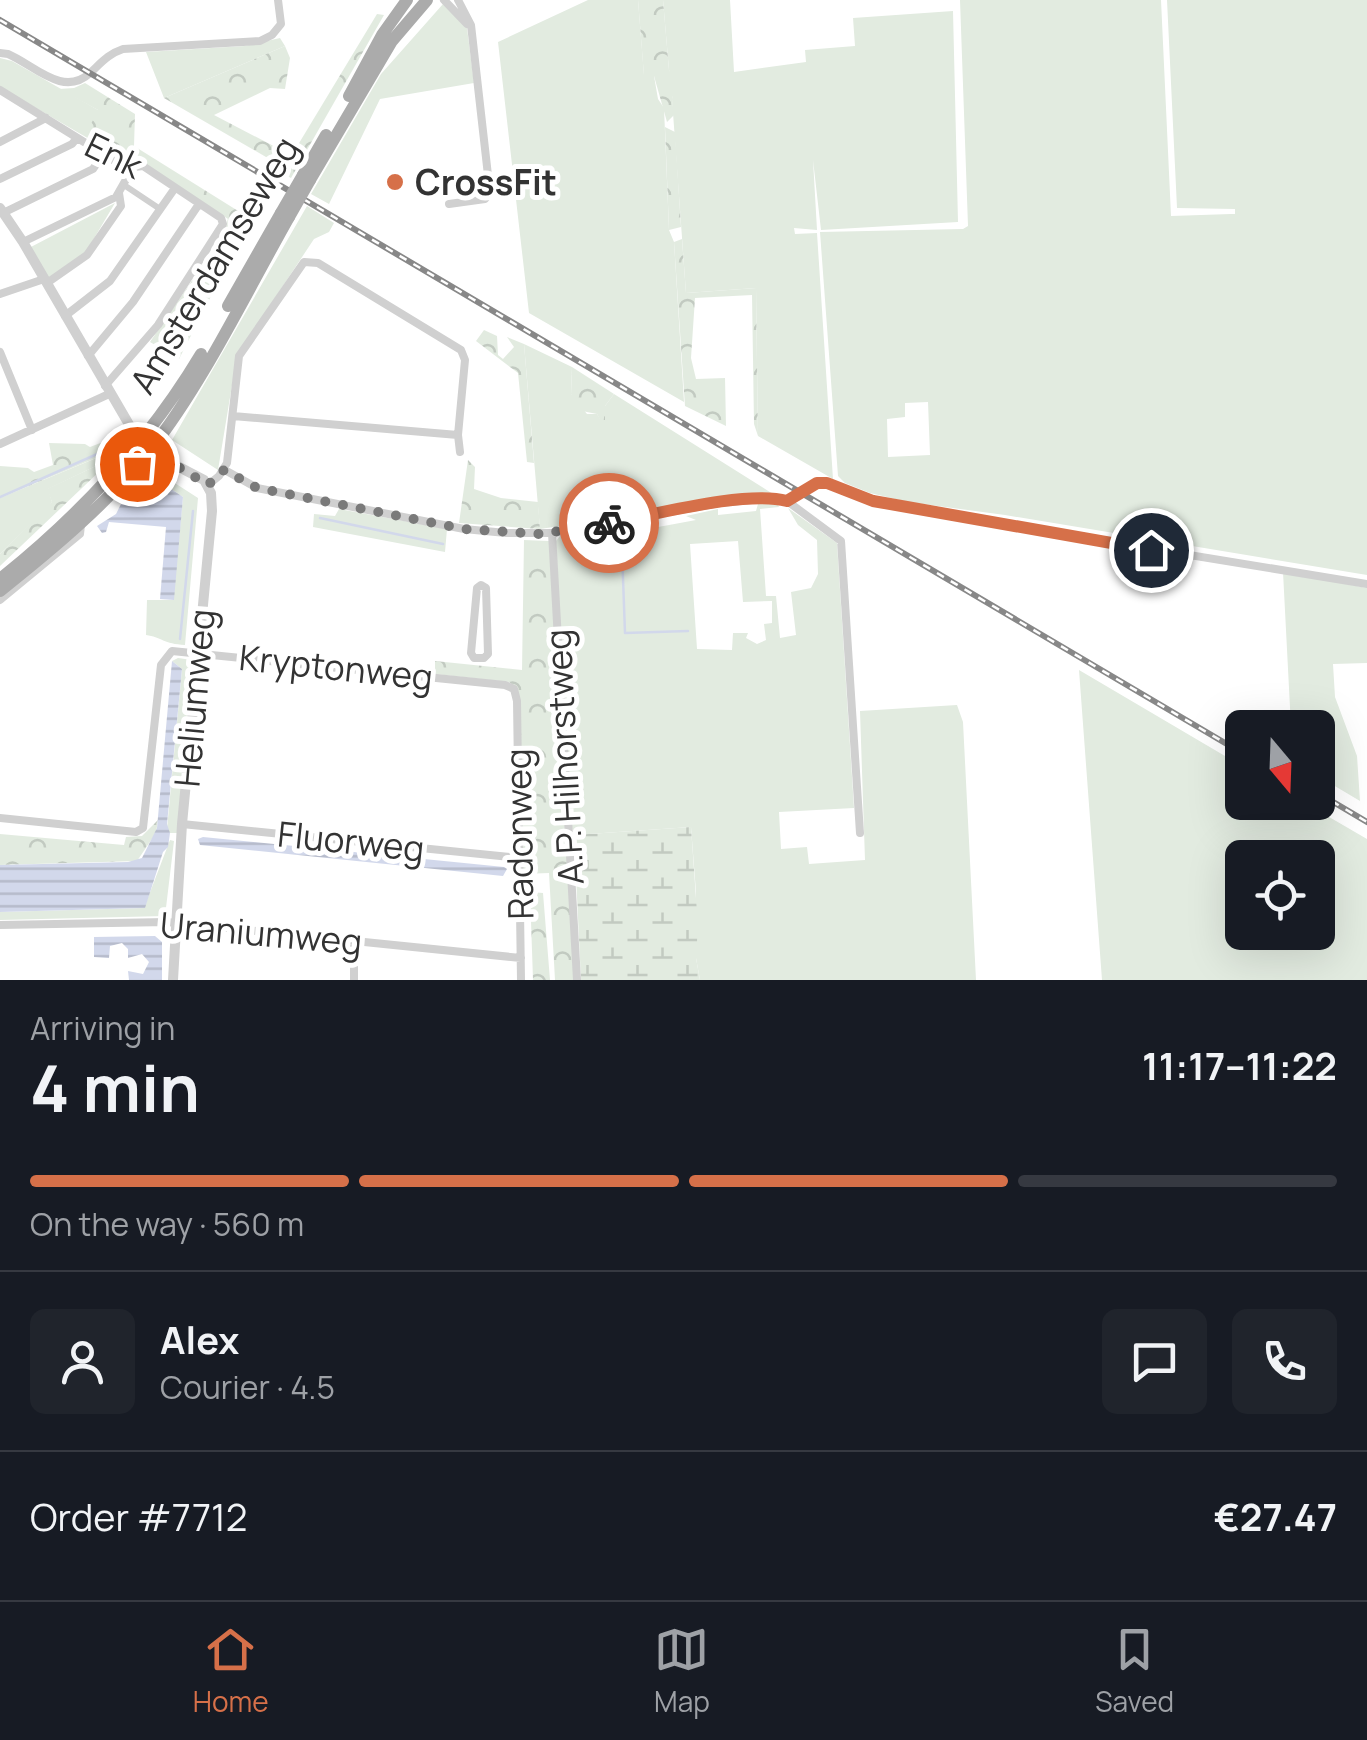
<!DOCTYPE html>
<meta charset="utf-8">
<style>
body{margin:0;font-family:Manrope,sans-serif;background:#20242c;color:#f1f3f6;height:100vh;display:flex;flex-direction:column;font-size:38px;white-space:nowrap}
*{box-sizing:border-box;margin:0}
p{font-size:32px;color:#9ea1a6}
.icon{flex:none;width:55px;height:55px;fill:none;stroke:currentColor;stroke-width:2;stroke-linecap:round;stroke-linejoin:round}
.map{position:relative;height:980px;overflow:hidden}
.drawer{display:flex;flex-direction:column;background:#171b24;flex:1}
.drawer>*{flex:none}
.needle{width:65px;rotate:161deg}
.controls{position:absolute;left:1225px;top:710px;display:grid;gap:20px}
.controls a{display:grid;place-items:center;width:110px;height:110px;border-radius:15px;background:#171b24;box-shadow:0 10px 40px #0002;font-size:50px}
.pin{position:absolute;display:grid;place-items:center;width:85px;height:85px;color:#fff;margin:-42px;border:5px solid #fff;border-radius:50%;box-shadow:0 2px 10px #0007}
.courier{position:absolute;display:grid;place-items:center;width:100px;height:100px;margin:-50px;border:8px solid #d67049;border-radius:50%;background:#fff;color:#222;box-shadow:0 2px 12px #0007}
.head em{font-style:normal;font-weight:700}
.head div{display:flex;flex-direction:column-reverse}
.head{display:flex;align-items:center;justify-content:space-between;height:170px;padding:0 30px}
h1{font-size:65px;font-weight:700;line-height:75px}
.bar{display:grid;grid-template-columns:repeat(4,1fr);gap:15px 10px;align-content:center;height:120px;padding:0 30px}
.bar i{height:12px;border-radius:8px;background:#363941}
.bar .on{background:#d67049}
.bar p{grid-column:span 4}
.line{display:flex;align-items:center;gap:25px;padding:0 30px;border-top:2px solid #363941}
.line div{flex:1}
.round{display:grid;place-items:center;flex:none;width:105px;height:105px;border-radius:15px;background:#20242c}
.tab-bar{display:flex;justify-content:space-around;align-items:center;height:140px;border-top:2px solid #363941;background:#171b24;font-size:28px;color:#9ea1a6}
.tab-bar a{display:grid;justify-items:center;gap:5px}
.tab-bar .on{color:#d67049}
.map>svg:first-child{display:block}
.grass{fill:#e2ebe0;fill-rule:evenodd}
.forest{fill:url(#forest-crowns)}
.wetland{fill:url(#wetland-marsh)}
.water{fill:url(#water-rules)}
.lines{fill:none;stroke-linecap:round;stroke-linejoin:round}
.stream{stroke:#d2d8eb;stroke-width:2.5}
.pedestrian{stroke:#d0d0d0;stroke-width:6}
.minor{stroke:#d0d0d0;stroke-width:8}
.tertiary{stroke:#d0d0d0;stroke-width:10}
.primary{stroke:#ababab;stroke-width:12}
.rail-casing{stroke:#888;stroke-width:6}
.rail{stroke:#fff;stroke-width:2.5;stroke-dasharray:8;stroke-linecap:butt}
.primary-bridge{stroke:#ababab;stroke-width:12}
.done{stroke:#7a7a7a;stroke-width:10;stroke-dasharray:0 18}
.route{stroke:#d67049;stroke-width:12}
.poi-dot{fill:#d67049;stroke:#fff;stroke-width:4}
.labels{text-anchor:middle;dominant-baseline:central;stroke-width:10;stroke-linejoin:round;paint-order:stroke}
.street-label{font-size:35px;fill:#333;stroke:#fff}
.poi-label{font-size:35px;font-weight:bold;fill:#333;stroke:#fff;text-anchor:start}
</style>
<div class="map">
<svg width="1367" height="980" viewBox="0 0 1367 980">
<defs>
<pattern id="forest-crowns" width="20" height="18" patternUnits="userSpaceOnUse" patternTransform="scale(2.5)"><rect width="20" height="18" fill="#e2ebe0"/><path d="M2 6a3 3 0 1 1 6 0M12 15a3 3 0 1 1 6 0" fill="none" stroke="#c2cac1"/></pattern>
<pattern id="wetland-marsh" width="20" height="14" patternUnits="userSpaceOnUse" patternTransform="scale(2.5)"><rect width="20" height="14" fill="#e2ebe0"/><path d="M1 5h8M5 5V1M11 12h8M15 12V8" fill="none" stroke="#c2cac1"/></pattern>
<pattern id="water-rules" width="6" height="5" patternUnits="userSpaceOnUse" patternTransform="scale(2.5)"><rect width="6" height="5" fill="#d2d8eb"/><path d="M0 2.5h6" fill="none" stroke="#b5baca"/></pattern>
</defs>
<rect width="100%" height="100%" fill="#fff"/>
<path class="grass" d="M588,0H638L644,75L654,76L658,99L664,108L669,230L674,242L684,402L529,313L498,42Z
M663,0H730L734,72L806,62L805,50L855,46L853,18L953,11L958,222L821,230L813,160L817,230L794,228L795,234L817,233L833,479L758,436L756,288L686,293L672,99L674,87L669,70Z
M960,0H1161L1171,216L1231,214H1235V209L1177,208L1167,0H1367V575L1005,515L908,502L870,493L845,483L838,476L820,232L963,229L968,226ZM928,402L930,455L888,457L887,419L905,417V403Z
M443,4L467,28L474,83L380,99L329,204L311,194L381,74Z
M280,38L285,46L164,98L146,52L245,46Z
M0,58L12,61L98,110L130,154L142,162L127,161L0,87Z
M115,203L83,257L48,279L29,248Z
M307,206L334,223L329,232L314,239L237,355L218,470L172,440Z
M228,218L236,224L219,257L228,263L179,359L150,342L225,232Z
M524,344L572,367L571,394L587,414H597L605,427V406L614,394L773,494L540,529Z
M118,449L102,469L100,464L48,489L52,502L49,506L0,554V498Z
M153,469L198,498L185,645C164,644 161,637 146,635L147,600H173L183,497L149,474Z
M777,503L779,507L760,509L766,596H776L780,638L796,635L791,592L811,588L818,574L817,540L798,525L788,508L837,543L854,808L779,812L781,849L807,847L809,864L865,860L860,711L957,705L963,722L976,980H700L696,958V892L691,827L574,835L570,821L556,541L561,535L597,530L599,538L696,520L686,516L718,509V515L756,511L758,504ZM738,541L743,602L772,601V623L764,624L766,640L757,644L746,638L748,633H733L732,650L697,649L690,544Z
M339,509L447,529L445,552L313,527L314,514L335,516Z
M1283,572L1367,588V663L1333,664L1335,697L1357,756L1360,801L1318,776V728L1291,727Z
M178,658L192,660L178,833H170L167,829L182,669L172,661Z
M1079,670L1242,766V802L1305,803L1367,839V980H1102ZM1242,858H1318V932H1242Z
M170,840L174,841L165,916L0,920V912L144,908Z"/>
<path class="forest" d="M638,0H663L669,70L677,82L672,99L674,115L667,122L654,76H644Z
M377,14L384,15L291,178L287,176L284,168Z
M285,46L290,58L285,89L270,88L214,115L285,152L278,164L164,98Z
M85,83L135,114L134,146L251,219L228,263L219,257L236,224L88,130L98,110L59,89L74,88Z
M665,127L675,132L681,227L669,230Z
M682,239L686,293L756,288L758,436L754,424L752,295L695,298L691,358L696,379L725,378L726,426L685,406L674,242Z
M484,330L497,336L498,355L503,359L514,347L507,337L524,344L534,463L527,462L518,373L476,341Z
M572,367L614,394L605,406V430L597,414L577,410L571,394Z
M111,439L115,450L0,498V466L28,468L34,472L53,465L49,443L85,444L90,447Z
M468,460L475,467L474,489L501,498L538,502L540,529L459,523Z
M100,464L102,469L0,566V554L52,502L47,489Z
M524,540L549,541L576,980H555L549,873L523,874L518,689L509,682L435,674V661L522,670Z
M158,820L156,833L137,861L0,865V834L124,845L126,837L142,836Z
M530,892L543,893L550,980H533Z"/>
<path class="wetland" d="M691,827L698,927L696,958L700,980H581L574,835Z"/>
<path class="water" d="M149,474L183,497L174,600L160,599L166,527L109,522L106,532L102,533L97,526L116,514L122,502Z
M172,661L182,669L167,824L170,833L168,847L163,852L145,908L0,912V865L128,862L142,858L157,828Z
M203,837L504,867L507,869L503,876L200,845L198,839Z
M155,936L162,942V980H129L128,971L143,974L149,962L142,954L128,958V949L122,943L110,946L109,958L94,957V937Z"/>
<g class="lines">
<path class="stream" d="M0,497L113,447
M320,518L443,544
M622,551L625,633L688,631
M180,639L193,511"/>
<path class="pedestrian" d="M124,185L160,209"/>
<path class="minor" d="M444,0L467,24
M0,53L8,54C34,65 63,98 90,73C101,63 108,54 123,49L260,41L272,35L281,24L278,0
M0,90L126,168L143,166L221,218L223,224L158,325L105,386
M0,142L46,118
M0,179L72,144L77,138
M449,204L485,199L490,193L471,25L458,0
M3,213L93,169L103,154
M23,242L116,197L132,169
M47,283L87,255L121,206L119,193
M0,294L44,279
M65,316L110,281L175,188
M0,352L32,430
M88,356L133,302L199,204
M458,435L460,452
M0,444L109,394
M223,469L257,488L464,529L506,533H552L720,503L771,498L787,501C826,470 835,490 875,501C896,507 918,510 939,514L1367,584
M208,485L219,476L227,463L239,356L304,262L318,263L461,350L465,360L458,435L233,416
M787,501L841,541L860,833
M552,533L577,980
M481,585L486,588L488,654L484,658H474L471,653L477,588Z
M0,600L80,534L81,525
M0,818L136,832L143,828L161,665L172,651L505,685L514,689L517,701L521,980
M182,824L519,858
M0,925L167,922L521,958
M354,941V980"/>
<path class="tertiary" d="M0,208L23,242L134,433L158,456L204,480L211,493L212,511L182,824L173,980"/>
<path class="primary" d="M349,96L382,35L407,0
M303,175L326,135
M310,180L392,41L427,0
M228,306L281,213
M0,579C79,516 149,441 201,354
M0,591C54,548 108,503 151,449C203,383 247,291 289,217"/>
<g class="rail-casing">
<path id="rail" d="M0,20L1242,753
M1318,793L1367,822"/>
</g>
<use href="#rail" class="rail"/>
<path class="primary-bridge" d="M281,213L303,175
M289,217L310,180"/>
</g>
<g class="lines">
<path class="done" d="M137,464L150,450L208,485L224,470L257,488L464,529L540,534L609,523"/>
<path class="route" d="M609,523C654,515 745,490 787,501L817,483H827L873,501L1151,550"/>
</g>
<circle class="poi-dot" cx="395" cy="182" r="10"/>
<g class="labels">
<g class="street-label">
<text transform="translate(114 155) rotate(26)">Enk</text>
<text transform="translate(214 265) rotate(-59)">Amsterdamseweg</text>
<text transform="translate(336 667) rotate(6)">Kryptonweg</text>
<text transform="translate(194 698) rotate(-85)">Heliumweg</text>
<text transform="translate(564 757) rotate(-93)">A.P. Hilhorstweg</text>
<text transform="translate(519 834) rotate(-91)">Radonweg</text>
<text transform="translate(351 841) rotate(6)">Fluorweg</text>
<text transform="translate(261 933) rotate(5)">Uraniumweg</text>
</g>
<g class="poi-label">
<text x="415" y="182">CrossFit</text>
</g>
</g>
</svg>
<div class="controls">
<a><svg class="needle" viewBox="-14 -14 28 28"><path d="M0-13l5 13h-10z" fill="#e53935"/><path d="M0 13l5-13h-10z" fill="#9ea1a6"/></svg></a>
<a><svg class="icon" aria-label="locate" viewBox="0 0 24 24"><circle cx="12" cy="12" r="6"/><path d="M12 2v4M12 18v4M2 12h4M18 12h4"/></svg></a>
</div>
<div class="pin" style="left:137px;top:464px;background:#ea580c"><svg class="icon" aria-label="bag" viewBox="0 0 24 24"><path d="M5 8h14l-1 12H6zM9 8a3 3 0 0 1 6 0"/></svg></div>
<div class="pin" style="left:1151px;top:550px;background:#1f2937"><svg class="icon" aria-label="home" viewBox="0 0 24 24"><path d="M3 11l9-7 9 7M6 9v11h12V9"/></svg></div>
<div class="courier" style="left:609px;top:523px"><svg class="icon" aria-label="bike" viewBox="0 0 24 24"><circle cx="6" cy="16" r="4"/><circle cx="18" cy="16" r="4"/><path d="M6 16l4-8h5l3 8M10 8l3 8H6M13 5h3"/></svg></div>
</div>
<section class="drawer">
<div class="head"><div><h1>4 min</h1><p>Arriving in</p></div><em>11:17–11:22</em></div>
<div class="bar"><i class="on"></i><i class="on"></i><i class="on"></i><i></i><p>On the way · 560 m</p></div>
<div class="line" style="height:180px"><a class="round"><svg class="icon" aria-label="person" viewBox="0 0 24 24"><circle cx="12" cy="8" r="4"/><path d="M4 21q1-7 8-7t8 7"/></svg></a><div><b>Alex</b><p>Courier · 4.5</p></div><a class="round"><svg class="icon" aria-label="chat" viewBox="0 0 24 24"><path d="M4 5h16v11H9l-5 4z"/></svg></a><a class="round"><svg class="icon" aria-label="phone" viewBox="0 0 24 24"><path d="M5 4h4l2 5-3 2q2 4 5 5l2-3 5 2v4C11 20 4 13 5 4z"/></svg></a></div>
<div class="line" style="height:130px"><div>Order #7712</div><b>€27.47</b></div>
</section>
<nav class="tab-bar">
<a class="on"><svg class="icon" aria-label="home" viewBox="0 0 24 24"><path d="M3 11l9-7 9 7M6 9v11h12V9"/></svg>Home</a>
<a><svg class="icon" aria-label="map" viewBox="0 0 24 24"><path d="M3 6l6-2 6 2 6-2v14l-6 2-6-2-6 2zM9 4v14M15 6v14"/></svg>Map</a>
<a><svg class="icon" aria-label="saved" viewBox="0 0 24 24"><path d="M7 4h10v16l-5-4-5 4z"/></svg>Saved</a>
</nav>
